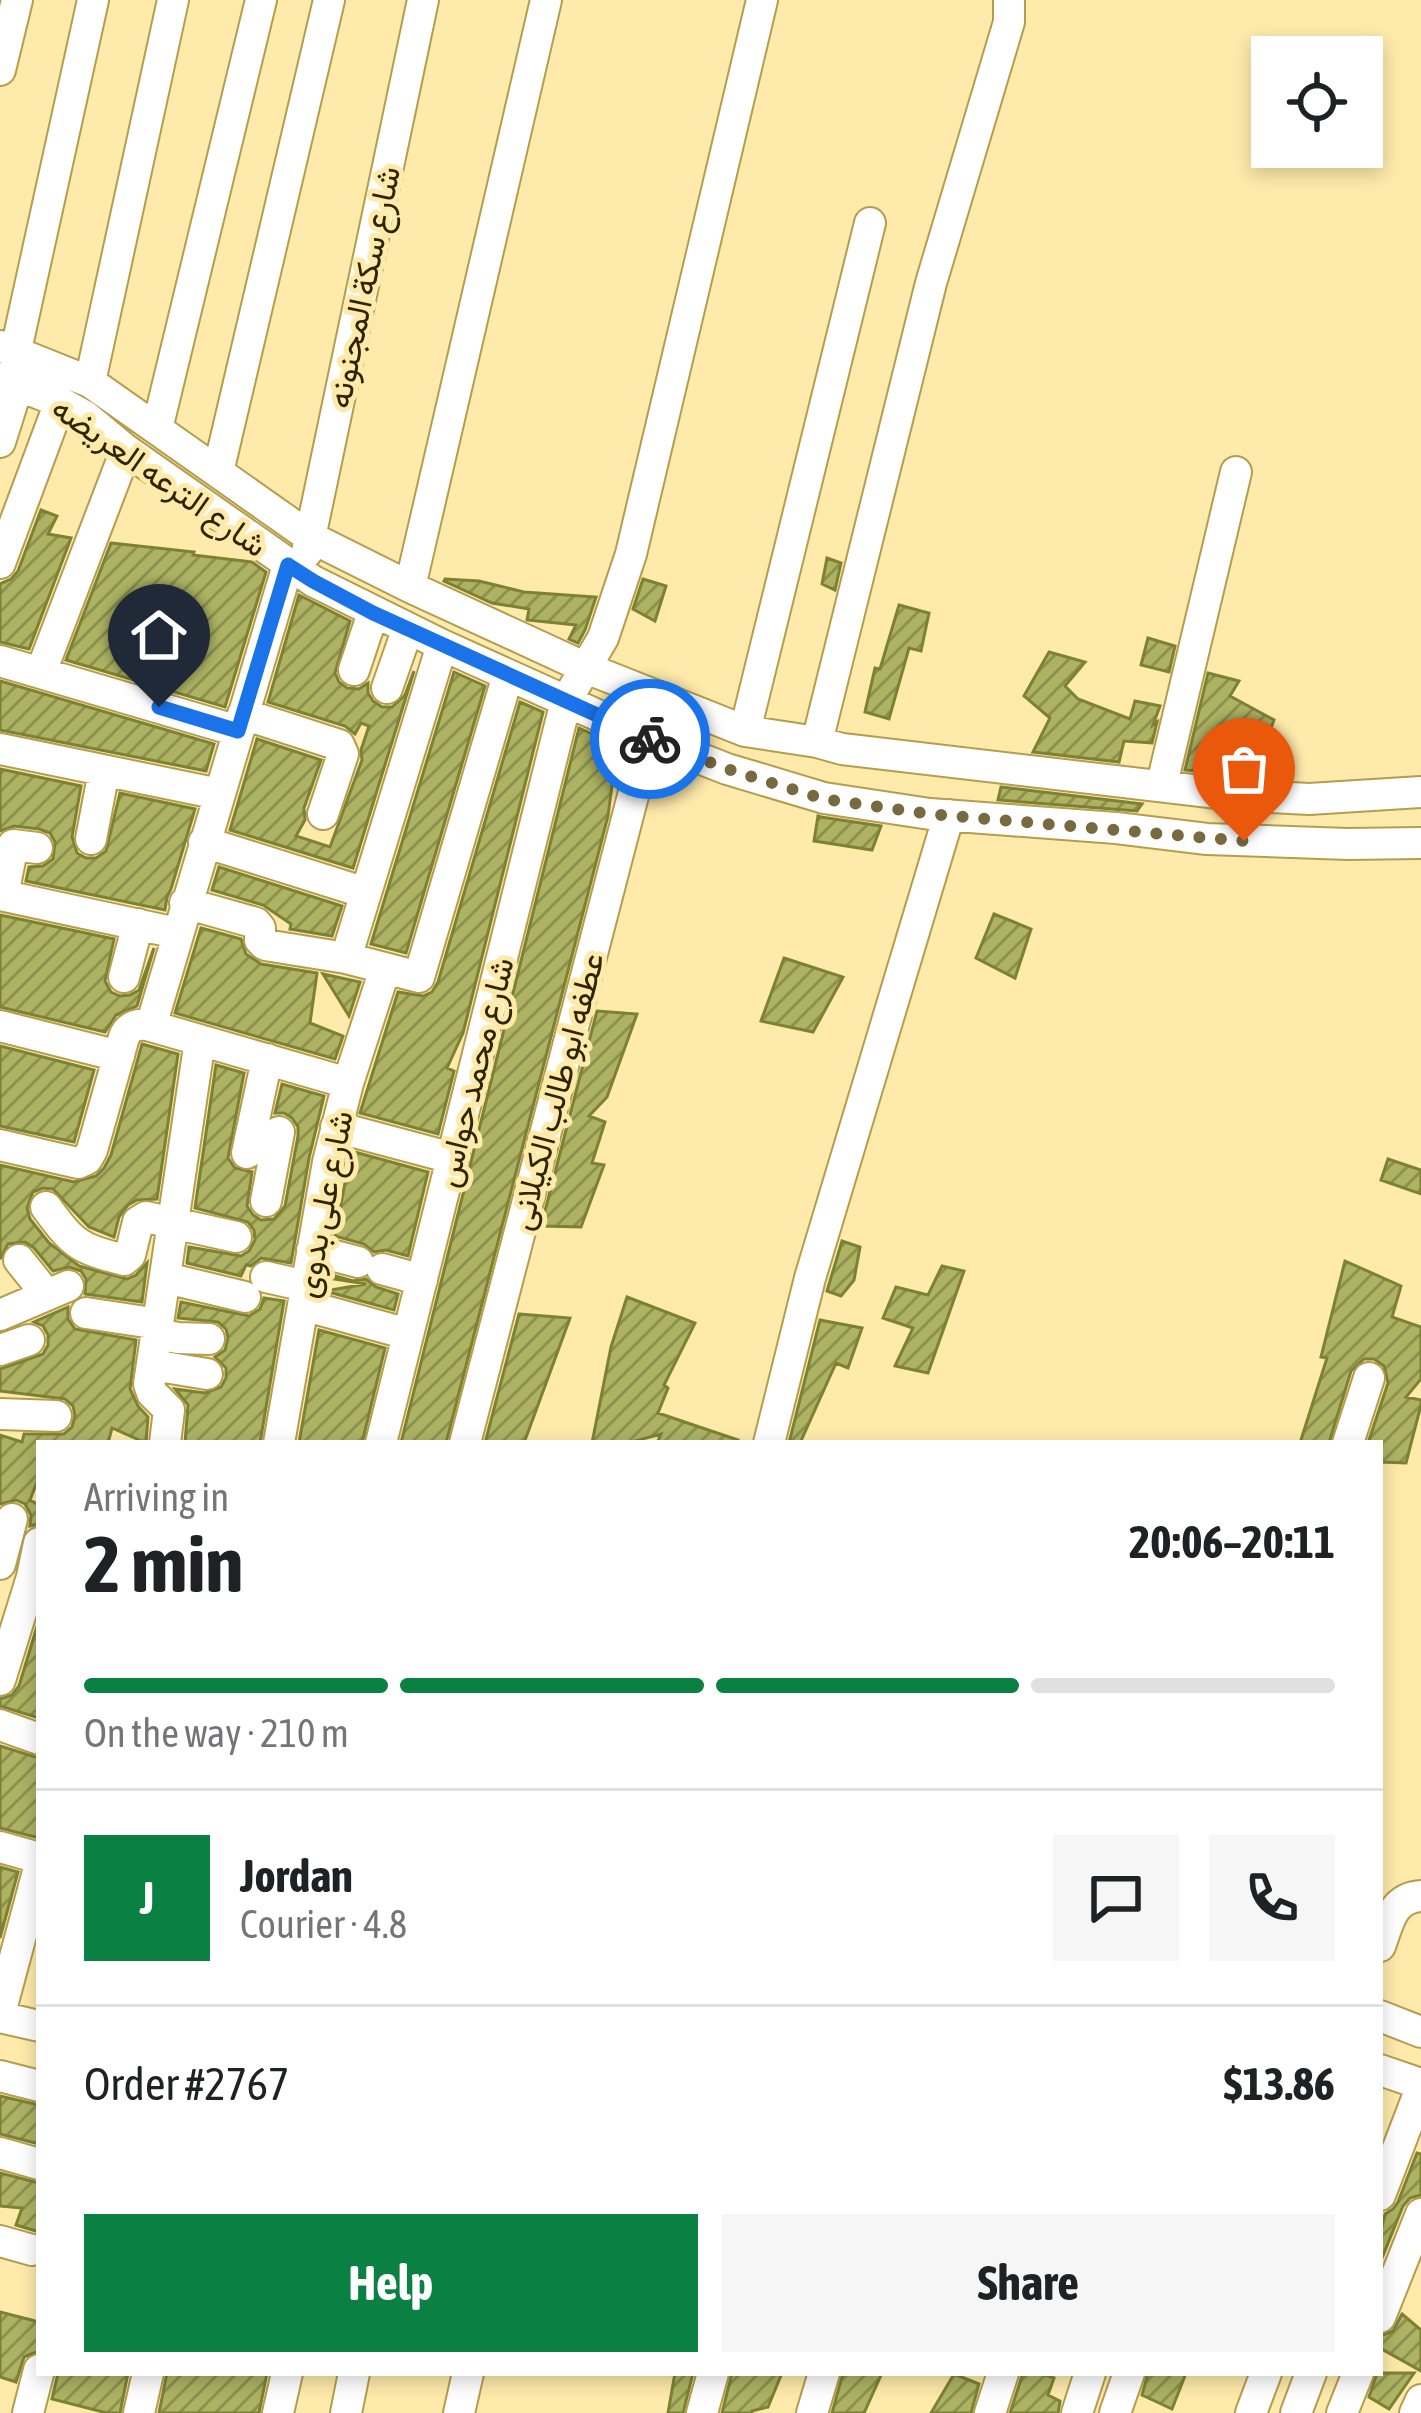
<!DOCTYPE html>
<meta charset="utf-8">
<style>
body{margin:0;font-family:"Asap Condensed",Vazirmatn,sans-serif;background:#f6f6f6;color:#202124;height:100vh;display:flex;flex-direction:column;font-size:45px;white-space:nowrap}
*{box-sizing:border-box;margin:0}
p{font-size:39px;color:#757577}
.icon{flex:none;width:66px;height:66px;fill:none;stroke:currentColor;stroke-width:2;stroke-linecap:round;stroke-linejoin:round}
.map{position:relative;flex:1;overflow:hidden}
.drawer{position:absolute;left:36px;top:1440px;width:1347px;height:936px;display:flex;flex-direction:column;background:#fff;border-radius:0px;box-shadow:0 6px 18px #0003}
.drawer>*{flex:none}
.controls{position:absolute;left:1251px;top:36px;display:grid;gap:24px}
.controls a{display:grid;place-items:center;width:132px;height:132px;border-radius:0px;background:#fff;box-shadow:0 6px 18px #0003;font-size:60px}
.pin{position:absolute;display:grid;place-items:center;width:102px;height:102px;color:#fff;margin:-123px -51px;border-radius:50% 50% 50% 0;rotate:-45deg;box-shadow:0 0 12px #0007}
.pin .icon{rotate:45deg}
.courier{position:absolute;display:grid;place-items:center;width:120px;height:120px;margin:-60px;border:9px solid #1a73e8;border-radius:50%;background:#fff;color:#222;box-shadow:0 3px 15px #0007}
.head em{font-style:normal;font-weight:700}
.head div{display:flex;flex-direction:column-reverse}
.head{display:flex;align-items:center;justify-content:space-between;height:204px;padding:0 48px}
h1{font-size:78px;font-weight:700;line-height:90px}
.bar{display:grid;grid-template-columns:repeat(4,1fr);gap:18px 12px;align-content:center;height:144px;padding:0 48px}
.bar i{height:15px;border-radius:9px;background:#e0e0e0}
.bar .active{background:#0b8043}
.bar p{grid-column:span 4}
.line{display:flex;align-items:center;gap:30px;padding:0 48px;border-top:3px solid #e0e0e0}
.line div{flex:1}
.round{display:grid;place-items:center;flex:none;width:126px;height:126px;border-radius:0px;background:#f6f6f6}
.button{display:flex;gap:24px;margin-top:auto;padding:24px 48px}
.button a{flex:1;height:138px;border-radius:0px;background:#0b8043;color:#fff;font-size:48px;font-weight:700;line-height:138px;text-align:center}
.button a+a{background:#f6f6f6;color:#202124}
.map>svg:first-child{display:block}
.building{fill:url(#building-hatch);stroke:#7d8232;stroke-width:3}
.lines{fill:none;stroke-linecap:round;stroke-linejoin:round}
.minor-casing{stroke:#b69d4e;stroke-width:34}
.minor{stroke:#fff;stroke-width:30}
.done{stroke:#776a3e;stroke-width:12;stroke-dasharray:0 21.6}
.route{stroke:#1a73e8;stroke-width:15}
.labels{text-anchor:middle;dominant-baseline:central;stroke-width:10;stroke-linejoin:round;paint-order:stroke}
.street-label{font-size:33px;fill:#2f2503;stroke:#feeaab}
</style>
<div class="map">
<svg width="1421" height="2413" viewBox="0 0 1421 2413">
<defs>
<pattern id="building-hatch" width="6" height="6" patternUnits="userSpaceOnUse" patternTransform="scale(3)"><rect width="6" height="6" fill="#adb363"/><path d="M-1 1l2-2M0 6l6-6M5 7l2-2" fill="none" stroke="#8d914f"/></pattern>
</defs>
<rect width="100%" height="100%" fill="#feeaab"/>
<path class="building" d="M41,510L57,516L48,534L71,538L29,649L0,642V584L11,579L18,571Z
M111,543L194,552L193,555L252,562L266,572L225,707L66,660Z
M827,558L841,563L835,590L822,584Z
M445,579L479,581L524,592L596,597L585,630L578,643L569,639L576,625L527,620L529,609L492,603L444,581Z
M643,579L666,586L655,621L633,609Z
M299,595L350,621L335,673L339,682L347,688L359,689L368,683V693L373,701L382,707H392L405,695L414,671L353,868L230,830L257,739L321,760L304,808L305,820L296,836L330,847L362,760L361,750L369,726L361,723L355,734L345,726L268,702Z
M899,605L929,613L921,651L909,648L889,719L865,712L875,668L880,669Z
M1148,638L1175,646L1169,672L1141,665Z
M1049,652L1085,662L1065,686L1078,699L1130,719L1135,701L1160,706L1153,725L1157,722L1152,743L1124,741L1119,762L1033,752L1050,718L1024,696Z
M454,672L485,686L406,953L371,944Z
M1208,673L1239,681L1230,696L1274,720L1259,759L1221,764L1218,773L1185,770Z
M0,681L214,744L206,771L0,730Z
M520,702L543,712L463,1033L447,1068L454,1071L438,1134L360,1113L398,992L423,996L432,992L438,982Z
M579,728L625,749L619,771L614,770L608,816L446,1443H401Z
M0,769L81,786L72,837L77,853L86,858H96L106,851L120,793L195,809L171,889L167,897L165,910L26,881L29,867L43,866L53,859L55,842L50,833L39,829L14,826L0,831Z
M1001,787L1142,804L1137,811L998,800Z
M818,816L821,817L881,826L872,850L814,841Z
M219,867L342,906L332,936L290,929L291,924L263,905L212,890Z
M994,914L1031,929L1015,978L976,958Z
M0,915L114,939L105,981L111,992L120,996L130,995L139,990L154,948L137,1006L116,1015L105,1032L0,1007Z
M201,928L241,939L246,954L261,964L317,973L310,1023L343,1036L335,1059L175,1013Z
M784,958L843,977L813,1032L761,1021Z
M323,974L360,982L349,1016Z
M597,1011L637,1014L607,1097L589,1116L605,1122L592,1163L604,1165L581,1227L541,1226Z
M142,1044L178,1054L157,1199L137,1200L128,1205L119,1217L114,1237L89,1227L53,1189L43,1188L33,1192L27,1208L30,1219L49,1243L79,1266L127,1279L136,1275L147,1263L142,1302L85,1294L86,1279L81,1271L69,1267L53,1271L34,1248L25,1242L8,1244L0,1259V1165L74,1182L96,1176L104,1168L111,1155Z
M0,1046L94,1070L74,1142L0,1126Z
M216,1065L244,1073L228,1158L235,1168L252,1172L247,1206L253,1215L261,1220L274,1219L285,1206L298,1136V1127L292,1118L284,1113H275L282,1084L324,1096L309,1158L291,1263L261,1258L251,1266L246,1265L241,1276L187,1263L189,1247L241,1256L249,1251L255,1240L254,1230L248,1222L195,1208Z
M351,1151L428,1172L408,1256L386,1250L374,1252L364,1244L335,1236Z
M1388,1159L1421,1170V1194L1381,1180Z
M842,1241L860,1247L854,1280L841,1296L827,1291Z
M1345,1261L1401,1286L1392,1317L1421,1327V1379L1406,1397L1421,1400V1405L1406,1463L1380,1462V1443H1368L1388,1383L1384,1366L1374,1359H1364L1351,1371L1329,1443H1300L1327,1358L1321,1357Z
M942,1266L964,1271L928,1373L895,1366L913,1328L883,1318L896,1287L928,1295Z
M328,1274L353,1281L366,1279L376,1287L398,1294L394,1310L325,1291L366,1284L328,1278Z
M627,1297L695,1323L664,1385L668,1388L658,1413L738,1440L737,1443H657L661,1434L628,1443H592L611,1347Z
M264,1298L284,1301L260,1443H185L188,1405L175,1389L205,1393L221,1387L226,1378V1368L215,1357L225,1350L228,1338L226,1329L218,1322L178,1318L181,1302L249,1316L260,1309Z
M68,1307V1319L75,1329L136,1340L130,1389L138,1406L148,1417L146,1443L112,1428L108,1443H39V1477L30,1500L39,1505V1524L30,1526L31,1515L25,1504L16,1500L0,1504V1435L22,1442L24,1434H64L72,1427L75,1416L73,1406L65,1399L0,1391V1369L43,1354L48,1345V1335L43,1326L34,1322Z
M519,1314L570,1318L524,1443H485Z
M820,1320L862,1328L848,1368L836,1363L800,1443H789Z
M319,1330L385,1348L362,1443H299Z
M39,1620V1718L0,1706V1699L12,1695L19,1686Z
M0,1746L39,1758V1833L35,1837L0,1828Z
M0,1867L18,1872L0,1938Z
M0,2096L39,2105V2144L0,2134Z
M1417,2153L1421,2154V2195L1410,2198L1403,2206L1382,2258H1380V2235L1385,2214L1393,2209L1398,2202Z
M0,2173L39,2183V2232L16,2225L22,2208L0,2206Z
M0,2312L39,2322V2351L24,2357L16,2382L0,2377Z
M1402,2314L1421,2330V2371L1380,2348V2336L1393,2331Z
M58,2373H128L120,2413H107L52,2399Z
M167,2373H267L259,2413H159Z
M675,2373H693L683,2413H668Z
M732,2373H782L768,2407L752,2411V2413H722Z
M843,2373H882L864,2413H832Z
M1023,2373H1039L1054,2378L1048,2395L1060,2401L1058,2413H1010Z
M1148,2373H1186L1172,2409L1142,2395Z
M1377,2373H1414L1389,2409L1369,2397Z
M954,2374L979,2384L971,2413H931Z"/>
<g class="lines">
<g class="minor-casing">
<path id="minor" d="M0,70L17,0
M0,346L90,382L310,537L410,587L586,668L745,731L817,742L842,749L1235,795L1309,799L1421,792
M16,350L93,0
M0,378L60,402L85,416L126,450L313,581L442,645L648,738L727,769L824,798L930,814L1116,828L1207,839L1348,844L1421,843
M90,382L173,0
M157,429L261,0
M0,442L18,385
M218,472L329,0
M307,552L423,0
M0,563L60,402
M410,587L546,0
M0,661L238,731
M354,670L373,613
M41,672L126,450
M387,688L408,628
M243,714L339,745L343,754L323,814
M745,731L870,223
M817,742L931,283L1009,22V0
M0,749L219,794
M1162,784L1236,472
M91,839L104,771
M204,842L366,893
M0,895L177,933
M3,895L13,845L37,848
M185,903L256,923L260,928V940L265,945L346,958L419,977L508,675
M346,958L442,645
M124,977L138,924
M0,1026L119,1056
M151,1026L288,565
M336,1127L452,1158
M0,1145L78,1163L87,1159L92,1150L124,1037C129,1025 139,1023 151,1026L348,1083
M247,1153L267,1059
M266,1201L279,1132
M46,1207C74,1245 78,1248 124,1260L130,1255L138,1222L146,1217L236,1237
M312,1250L358,1262
M19,1260L47,1295
M382,1269L422,1280
M266,1277L306,1286
M166,1278L245,1297
M303,1305L408,1334
M86,1313L159,1324
M0,1315L68,1286
M157,1334L178,1338L209,1339
M0,1350L29,1340
M152,1365L207,1374
M0,1414L56,1416
M165,1443L169,1410L152,1393L149,1384L200,1040
M279,1443L328,1162L348,1083L385,969
M381,1443L566,701L603,638L631,554L762,0
M465,1443L648,738
M769,1443L810,1278L949,815
M1348,1443L1369,1378
M0,1564L12,1519
M0,1680L32,1577L39,1543
M0,1725L39,1739
M0,1847L39,1858
M1380,1946C1389,1922 1392,1898 1421,1896
M0,2013L39,1868
M1380,2016L1421,2032
M0,2017L39,2026
M1380,2070L1421,2084
M0,2076L39,2086
M0,2153L39,2164
M1380,2195L1421,2088
M0,2241L32,2250
M1380,2317L1421,2214
M28,2413L39,2370
M139,2413L148,2373
M278,2413L287,2373
M346,2413L354,2373
M459,2413L468,2373
M702,2413L713,2373
M812,2413L824,2373
M990,2413L1003,2373
M1077,2413L1090,2373
M1115,2413L1129,2373
M1251,2413L1266,2373
M1296,2413L1311,2373
M1342,2413L1358,2373
M1415,2413L1421,2400"/>
</g>
<use href="#minor" class="minor"/>
</g>
<g class="lines">
<path class="done" d="M650,739L727,769L824,799L930,814L1244,841"/>
<path class="route" d="M159,707L238,731L288,565L313,581L373,613L650,739"/>
</g>
<g class="labels">
<g class="street-label">
<text transform="translate(363 287) rotate(-78)">شارع سكة المجنونه</text>
<text transform="translate(160 476) rotate(35)">شارع الترعه العريضه</text>
<text transform="translate(474 1072) rotate(-76)">شارع محمد حواس</text>
<text transform="translate(556 1091) rotate(-75)">عطفه ابو طالب الكيلانى</text>
<text transform="translate(323 1204) rotate(-79)">شارع على بدوى</text>
</g>
</g>
</svg>
<div class="controls">
<a><svg class="icon" aria-label="locate" viewBox="0 0 24 24"><circle cx="12" cy="12" r="6"/><path d="M12 2v4M12 18v4M2 12h4M18 12h4"/></svg></a>
</div>
<div class="pin" style="left:1244px;top:841px;background:#ea580c"><svg class="icon" aria-label="bag" viewBox="0 0 24 24"><path d="M5 8h14l-1 12H6zM9 8a3 3 0 0 1 6 0"/></svg></div>
<div class="pin" style="left:159px;top:707px;background:#1f2937"><svg class="icon" aria-label="home" viewBox="0 0 24 24"><path d="M3 11l9-7 9 7M6 9v11h12V9"/></svg></div>
<div class="courier" style="left:650px;top:739px"><svg class="icon" aria-label="bike" viewBox="0 0 24 24"><circle cx="6" cy="16" r="4"/><circle cx="18" cy="16" r="4"/><path d="M6 16l4-8h5l3 8M10 8l3 8H6M13 5h3"/></svg></div>
<section class="drawer">
<div class="head"><div><h1>2 min</h1><p>Arriving in</p></div><em>20:06–20:11</em></div>
<div class="bar"><i class="active"></i><i class="active"></i><i class="active"></i><i></i><p>On the way · 210 m</p></div>
<div class="line" style="height:216px"><b class="round" style="background:#0b8043;color:#fff">J</b><div><b>Jordan</b><p>Courier · 4.8</p></div><a class="round"><svg class="icon" aria-label="chat" viewBox="0 0 24 24"><path d="M4 5h16v11H9l-5 4z"/></svg></a><a class="round"><svg class="icon" aria-label="phone" viewBox="0 0 24 24"><path d="M5 4h4l2 5-3 2q2 4 5 5l2-3 5 2v4C11 20 4 13 5 4z"/></svg></a></div>
<div class="line" style="height:156px"><div>Order #2767</div><b>$13.86</b></div>
<div class="button"><a>Help</a><a>Share</a></div>
</section>
</div>
